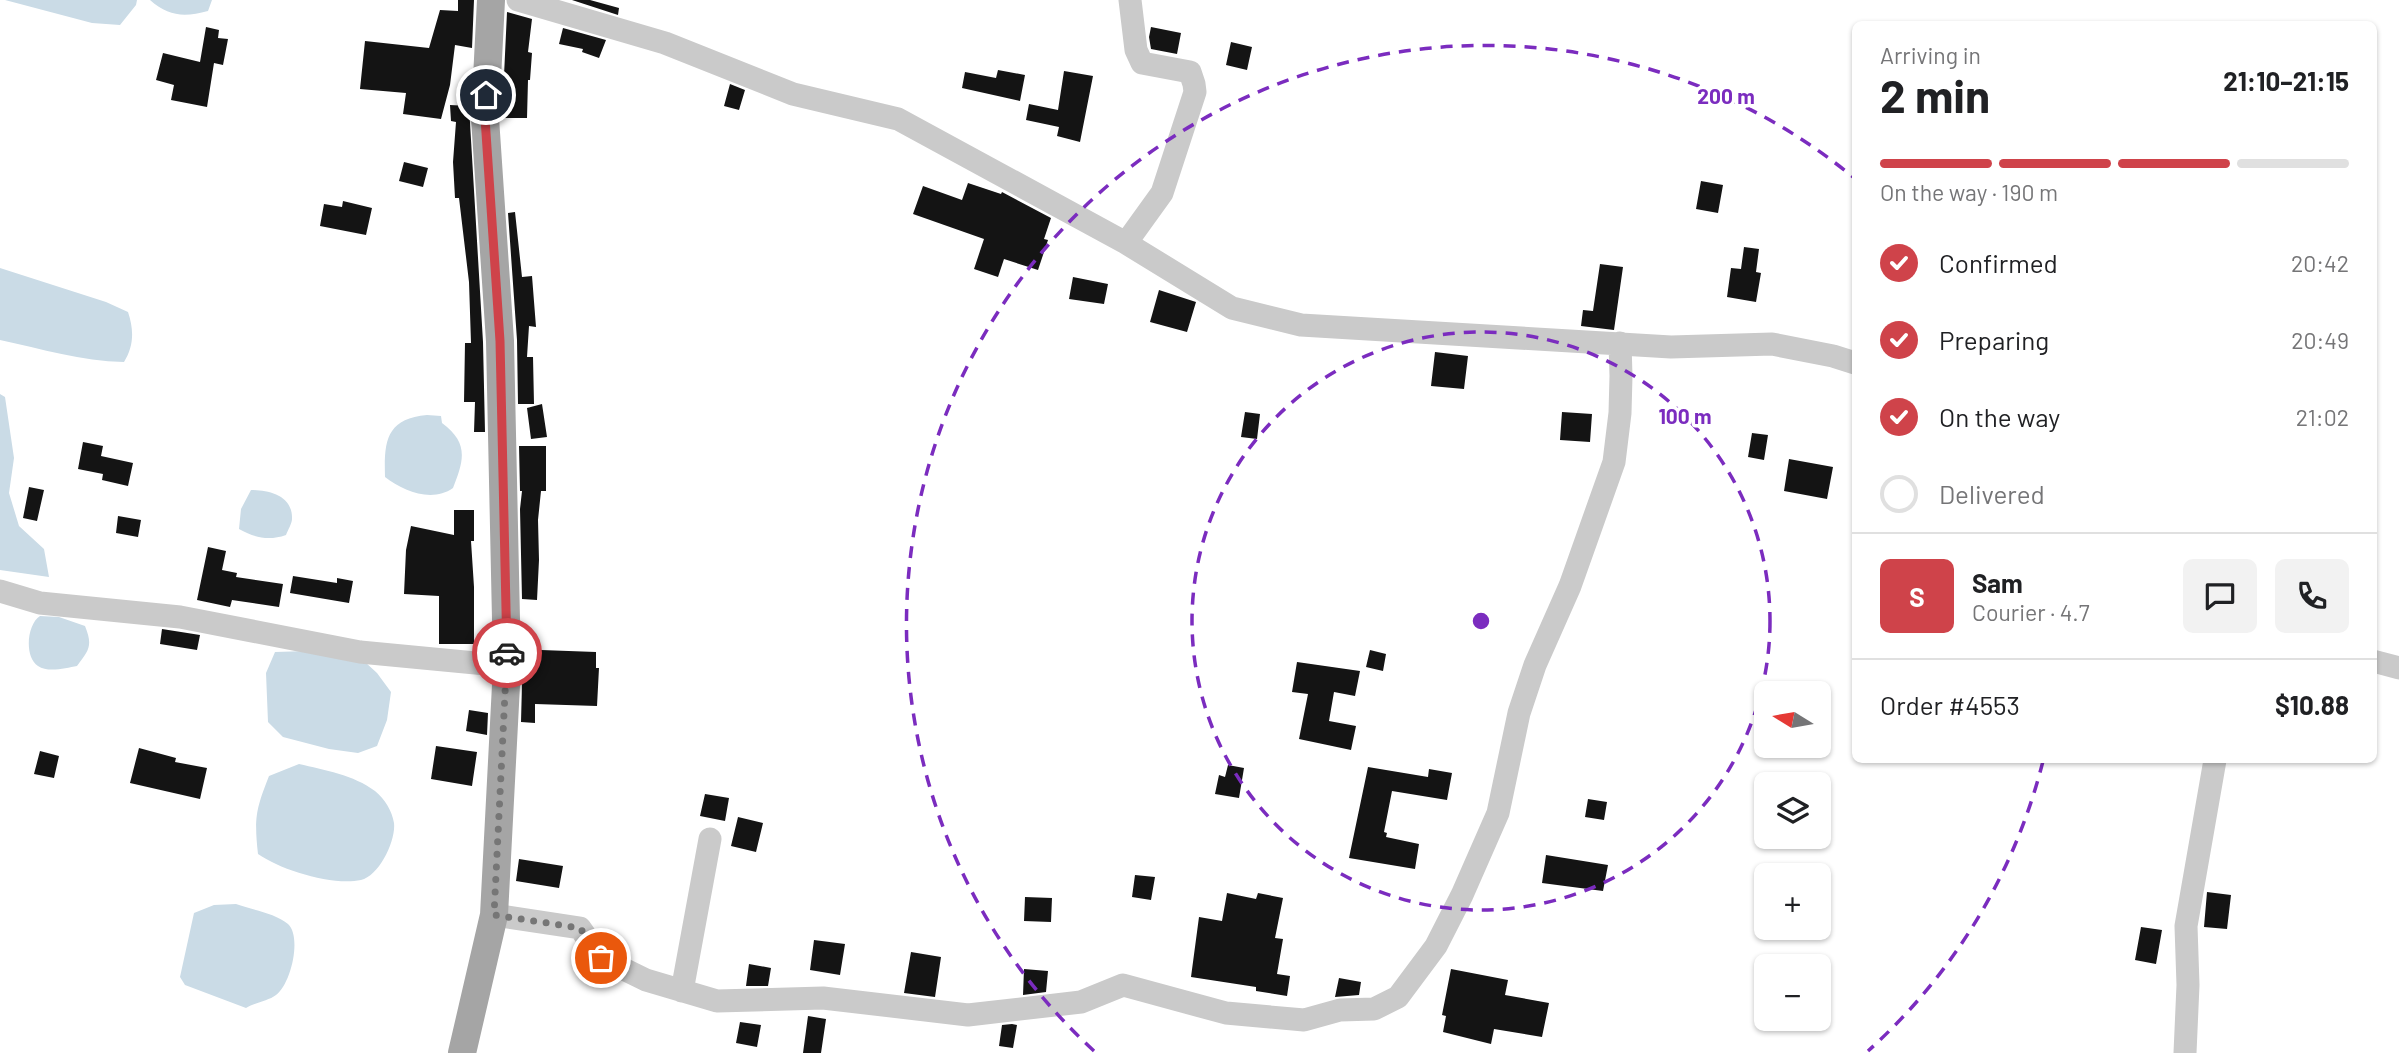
<!DOCTYPE html>
<meta charset="utf-8">
<style>
body{margin:0;font-family:Barlow,sans-serif;background:#f2f2f2;color:#202124;height:100vh;display:flex;flex-direction:column;font-size:26px;white-space:nowrap}
*{box-sizing:border-box;margin:0}
p{font-size:23px;color:#757577}
.icon{flex:none;width:38px;height:38px;fill:none;stroke:currentColor;stroke-width:2;stroke-linecap:round;stroke-linejoin:round}
.map{position:relative;flex:1;overflow:hidden}
.details{position:absolute;left:1852px;top:21px;width:525px;height:742px;display:flex;flex-direction:column;background:#fff;border-radius:10px;box-shadow:0 2px 5px #0004}
.details>*{flex:none}
.needle{width:46px;rotate:281deg}
.controls{position:absolute;left:1754px;top:681px;display:grid;gap:14px}
.controls a{display:grid;place-items:center;width:77px;height:77px;border-radius:10px;background:#fff;box-shadow:0 2px 5px #0004;font-size:35px}
.pin{position:absolute;display:grid;place-items:center;width:60px;height:60px;color:#fff;margin:-30px;border:4px solid #fff;border-radius:50%;box-shadow:0 2px 7px #0007}
.courier{position:absolute;display:grid;place-items:center;width:70px;height:70px;margin:-35px;border:5px solid #cf434a;border-radius:50%;background:#fff;color:#222;box-shadow:0 2px 9px #0007}
.overview em{font-style:normal;font-weight:700}
.overview div{display:flex;flex-direction:column-reverse}
.overview{display:flex;align-items:center;justify-content:space-between;height:119px;padding:0 28px}
h1{font-size:46px;font-weight:700;line-height:52px}
.bar{display:grid;grid-template-columns:repeat(4,1fr);gap:10px 7px;align-content:center;height:84px;padding:0 28px}
.bar i{height:9px;border-radius:5px;background:#e0e0e0}
.bar .current{background:#cf434a}
.bar p{grid-column:span 4}
.line{display:flex;align-items:center;gap:18px;padding:0 28px;border-top:2px solid #e0e0e0}
.line div{flex:1}
.round{display:grid;place-items:center;flex:none;width:74px;height:74px;border-radius:10px;background:#f2f2f2}
ol{padding:0 28px;list-style:none}
li{display:flex;align-items:center;gap:21px;height:77px}
li p{margin-inline-start:auto}
li .icon{padding:7px;border-radius:50%;background:#cf434a;color:#fff;stroke-width:4}
li:last-child{color:#757577}
li i{width:38px;height:38px;border:4px solid #e0e0e0;border-radius:50%}
.map>svg:first-child{display:block}
.water{fill:#cadbe6}
.building{fill:#141414}
.lines{fill:none;stroke-linecap:round;stroke-linejoin:round}
.minor{stroke:#cacaca;stroke-width:23}
.major{stroke:#a5a5a5;stroke-width:28}
.done{stroke:#767676;stroke-width:7;stroke-dasharray:0 12.6}
.route{stroke:#cf434a;stroke-width:9}
.ring{fill:none;stroke:#7b2cbf;stroke-width:3.5;stroke-dasharray:12 9}
.centre{fill:#7b2cbf;stroke:#fff;stroke-width:3.5}
.ring-label{font-size:21px;text-anchor:middle;font-weight:bold;fill:#7b2cbf;stroke:#fff;stroke-width:7;stroke-linejoin:round;paint-order:stroke}
</style>
<div class="map">
<svg width="2399" height="1053" viewBox="0 0 2399 1053">
<rect width="100%" height="100%" fill="#fff"/>
<path class="water" d="M5,0H137L136,5L120,25L92,23Z
M150,0H212L208,11C185,17 169,17 150,0Z
M0,268L106,302L128,312C134,330 134,346 124,362C81,361 42,349 0,340Z
M0,394L5,397L14,458L9,493L19,526L44,549L49,577L0,570Z
M427,415L441,416L442,423C469,443 464,460 453,488C432,503 403,491 385,477C384,441 386,419 427,415Z
M251,490C268,490 293,495 292,519C292,523 288,530 286,535C269,541 255,538 239,529L241,509Z
M40,616L59,617L85,626C93,646 89,650 77,666C66,668 48,673 38,666C24,657 27,624 40,616Z
M307,651L365,662L377,673L391,692L387,720L377,746L358,753L329,749L283,737L268,722L266,673L275,652Z
M299,764C324,770 354,775 375,791C385,799 392,811 394,823C396,841 379,876 361,880C332,886 281,870 258,854C254,818 256,809 269,776Z
M236,904C252,910 275,913 288,924C302,937 291,984 276,995C268,1001 254,1003 246,1008L185,985L180,977L194,913L214,905Z"/>
<path class="building" d="M458,0H474L472,48L455,45L450,85L441,119L403,114L406,93L360,89L365,41L429,48L440,10L458,11Z
M572,0H590L619,8L618,15Z
M507,12L532,19L528,52L532,53L530,80H528L527,118H502Z
M206,27L219,30L218,38L228,39L223,65L214,63L207,107L171,100L174,85L156,80L163,53L200,62Z
M1151,27L1181,33L1177,54L1151,49L1149,37Z
M563,28L606,40L599,58L582,52L583,49L559,44Z
M1231,42L1252,47L1247,70L1226,65Z
M998,70L1025,75L1020,101L962,88L965,72L996,78Z
M1064,71L1093,76L1080,142L1057,136L1059,127L1026,120L1029,104L1058,110Z
M730,84L745,90L739,110L724,106Z
M450,105L469,106L483,342L485,432H474L475,402H464L465,343H471L469,282L459,198H455L453,162L456,122L451,121Z
M404,162L428,168L423,187L399,181Z
M1701,181L1723,185L1718,213L1696,209Z
M968,183L1001,194L1002,192L1051,218L1044,239L1048,240L1038,270L1004,259L998,277L974,269L984,239L913,214L923,186L962,200Z
M343,201L372,208L366,235L320,226L324,204L342,207Z
M515,212L522,277L532,276L536,327L529,326L527,357H533L534,404H518L517,340L508,213Z
M1744,247L1759,249L1756,272L1761,273L1756,302L1727,297L1731,268L1741,269Z
M1600,264L1623,267L1614,330L1581,326L1583,310L1593,311Z
M1073,277L1108,284L1104,304L1069,299Z
M1159,290L1196,302L1187,332L1150,322Z
M1435,352L1468,356L1464,389L1431,386Z
M542,404L547,437L531,439L527,408Z
M1245,412L1260,414L1257,439L1241,437Z
M1562,412L1592,414L1590,442L1560,440Z
M1752,433L1768,435L1764,460L1748,457Z
M83,442L103,446L101,456L133,463L128,486L102,480L103,474L78,469Z
M519,446H546V491H541L538,520L539,560L537,600L522,599L520,509L522,491H520Z
M1789,459L1833,467L1827,499L1784,491Z
M29,487L44,490L37,521L23,518Z
M454,510H474V541H471L474,587V644H439V596L404,594L406,550L411,526L454,535Z
M118,516L141,520L138,537L116,533Z
M208,547L226,551L222,570L237,573L236,577L283,584L279,607L232,600L230,607L197,600Z
M293,576L337,583V578L353,581L349,603L290,593Z
M162,629L200,635L197,650L160,644Z
M523,646L541,647V650L596,652V668H599L597,706L535,704V723L521,722Z
M1370,650L1386,654L1383,671L1366,667Z
M1297,662L1360,671L1355,696L1334,692L1329,721L1356,726L1351,750L1299,739L1308,694L1292,692Z
M469,710L488,713L487,735L466,731Z
M436,746L477,752L472,786L431,779Z
M139,748L176,758L175,762L207,768L200,799L130,783Z
M40,751L59,756L54,778L34,774Z
M1228,765L1244,768L1239,798L1215,794L1219,775L1225,777Z
M1368,767L1428,777L1429,769L1452,773L1447,800L1392,791L1384,832L1387,833L1386,837L1419,844L1415,869L1349,858Z
M705,794L729,798L725,821L700,816Z
M1588,799L1607,802L1604,820L1585,817Z
M738,817L763,823L756,852L731,846Z
M1546,855L1608,865L1603,891L1542,883Z
M519,859L563,866L559,888L516,881Z
M1135,875L1155,877L1151,900L1132,897Z
M2207,892L2231,895L2227,929L2204,927Z
M1227,893L1256,899L1258,893L1283,898L1275,938L1283,939L1277,974L1290,976L1287,996L1256,991V987L1191,977L1199,917L1222,921Z
M1025,897L1052,898L1051,922L1024,921Z
M2141,927L2162,930L2156,964L2135,960Z
M814,940L845,944L840,975L810,970Z
M911,952L941,957L935,997L904,993Z
M749,964L771,968L768,986H746Z
M1024,969L1048,971L1046,992L1023,995Z
M1451,969L1508,980L1505,995L1549,1003L1542,1037L1494,1029L1491,1044L1443,1032L1446,1016L1442,1015Z
M1339,978L1361,982L1359,995L1335,997Z
M808,1016L826,1019L821,1053H803Z
M740,1022L761,1025L757,1047L736,1043Z
M1012,1024L1017,1025L1013,1048L999,1046L1002,1025Z"/>
<g class="lines">
<path class="minor" d="M518,0L665,43L793,94L898,119L1126,243L1232,308L1301,325L1671,347L1772,344L1833,356L1855,363
M1126,243L1162,193L1195,92L1194,84L1190,72L1142,63L1136,50L1130,0
M0,591L40,603L180,617L360,652L507,666
M2373,661L2399,668
M494,915L580,928L601,958L646,980L717,1001L823,998L968,1015L1081,1002L1123,985L1226,1013L1304,1020L1340,1010L1374,1009L1398,997L1436,946L1462,895L1498,813L1519,713L1535,665L1570,586L1614,462L1620,413L1621,376L1620,343
M682,991L710,839
M2185,1053L2188,985L2186,926L2215,760"/>
<path class="major" d="M462,1053L494,915L507,666L500,341L485,118L491,0"/>
</g>
<g class="lines">
<path class="done" d="M507,653L494,915L580,928L601,958"/>
<path class="route" d="M486,95L485,118L500,341L507,653"/>
</g>
<g class="ring">
<circle cx="1481" cy="621" r="289"/>
<path d="M2043 761A579 579 0 0 1 1868 1051M1094 1051A579 579 0 0 1 1853 177"/>
</g>
<circle cx="1481" cy="621" r="10" class="centre"/>
<g class="ring-label">
<text x="1726" y="104">200 m</text>
<text x="1685" y="424">100 m</text>
</g>
</svg>
<div class="controls">
<a><svg class="needle" viewBox="-14 -14 28 28"><path d="M0-13l5 13h-10z" fill="#e53935"/><path d="M0 13l5-13h-10z" fill="#757577"/></svg></a>
<a><svg class="icon" aria-label="layers" viewBox="0 0 24 24"><path d="M12 4l9 5-9 5-9-5zM3 14l9 5 9-5"/></svg></a>
<a>+</a>
<a>−</a>
</div>
<div class="pin" style="left:601px;top:958px;background:#ea580c"><svg class="icon" aria-label="bag" viewBox="0 0 24 24"><path d="M5 8h14l-1 12H6zM9 8a3 3 0 0 1 6 0"/></svg></div>
<div class="pin" style="left:486px;top:95px;background:#1f2937"><svg class="icon" aria-label="home" viewBox="0 0 24 24"><path d="M3 11l9-7 9 7M6 9v11h12V9"/></svg></div>
<div class="courier" style="left:507px;top:653px"><svg class="icon" aria-label="car" viewBox="0 0 24 24"><path d="M5 17H2v-5l4-1 3-4h7l3 4 3 1v5h-3M9 17h6M6 11h13"/><circle cx="7" cy="17" r="2"/><circle cx="17" cy="17" r="2"/></svg></div>
<section class="details">
<div class="overview"><div><h1>2 min</h1><p>Arriving in</p></div><em>21:10–21:15</em></div>
<div class="bar"><i class="current"></i><i class="current"></i><i class="current"></i><i></i><p>On the way · 190 m</p></div>
<ol>
<li><svg class="icon" aria-label="check" viewBox="0 0 24 24"><path d="M5 12l5 5 9-10"/></svg>Confirmed<p>20:42</p></li>
<li><svg class="icon" aria-label="check" viewBox="0 0 24 24"><path d="M5 12l5 5 9-10"/></svg>Preparing<p>20:49</p></li>
<li><svg class="icon" aria-label="check" viewBox="0 0 24 24"><path d="M5 12l5 5 9-10"/></svg>On the way<p>21:02</p></li>
<li><i></i>Delivered</li>
</ol>
<div class="line" style="height:126px"><b class="round" style="background:#cf434a;color:#fff">S</b><div><b>Sam</b><p>Courier · 4.7</p></div><a class="round"><svg class="icon" aria-label="chat" viewBox="0 0 24 24"><path d="M4 5h16v11H9l-5 4z"/></svg></a><a class="round"><svg class="icon" aria-label="phone" viewBox="0 0 24 24"><path d="M5 4h4l2 5-3 2q2 4 5 5l2-3 5 2v4C11 20 4 13 5 4z"/></svg></a></div>
<div class="line" style="height:91px"><div>Order #4553</div><b>$10.88</b></div>
</section>
</div>
